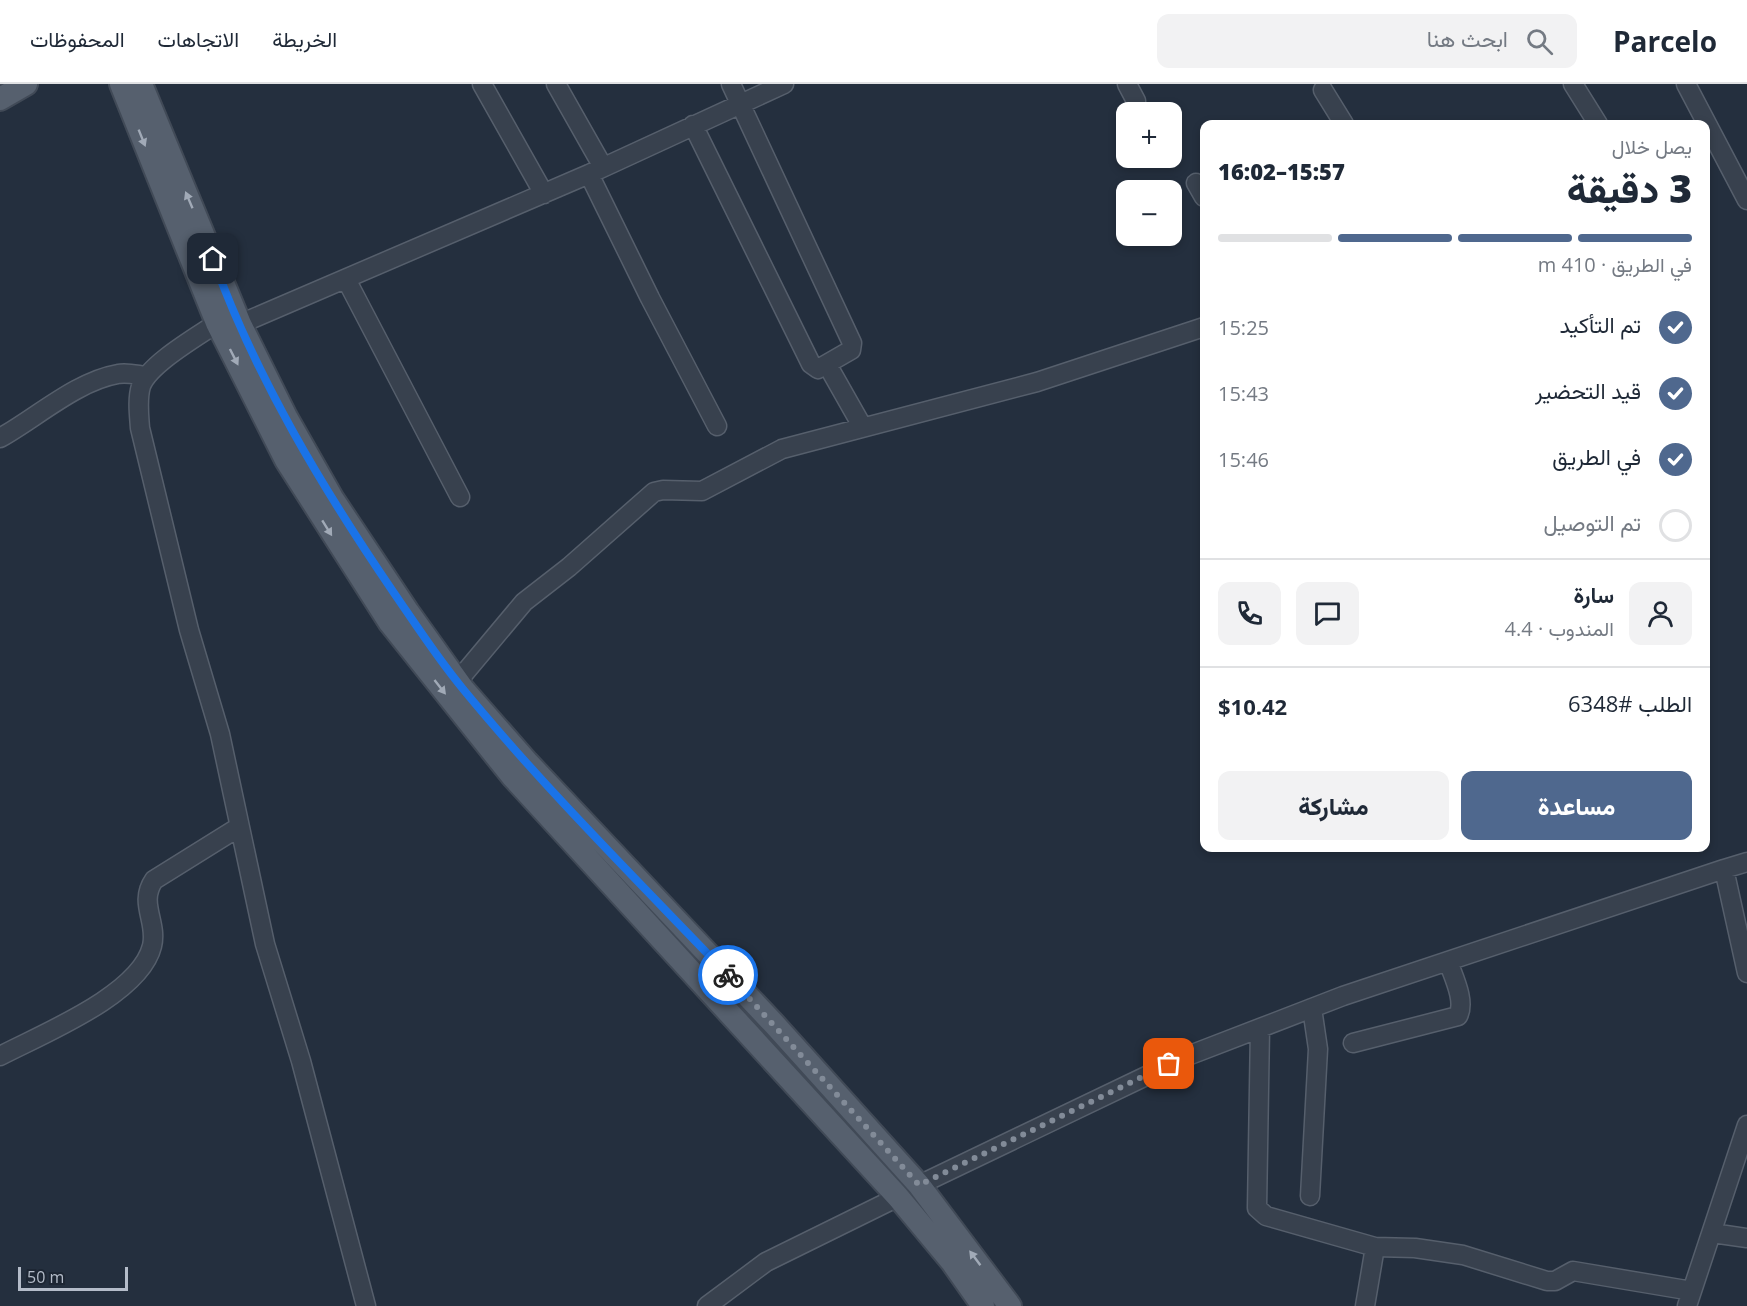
<!DOCTYPE html>
<html lang="ar">
<meta charset="utf-8">
<style>
body{margin:0;font-family:"Open Sans",Vazirmatn,sans-serif;background:#f2f2f3;color:#1f2937;direction:rtl;height:100vh;display:flex;flex-direction:column;font-size:22px;white-space:nowrap}
*{box-sizing:border-box;margin:0}
p{font-size:20px;color:#747a83}
.icon{flex:none;width:33px;height:33px;fill:none;stroke:currentColor;stroke-width:2;stroke-linecap:round;stroke-linejoin:round}
.map{position:relative;flex:1;overflow:hidden;direction:ltr}
.panel{position:absolute;left:1200px;top:36px;width:510px;height:732px;display:flex;flex-direction:column;background:#fff;border-radius:12px;box-shadow:0 3px 9px #0003;direction:rtl}
.panel>*{flex:none}
.fabs{position:absolute;left:1116px;top:18px;display:grid;gap:12px}
.fabs a{display:grid;place-items:center;width:66px;height:66px;border-radius:12px;background:#fff;box-shadow:0 3px 9px #0003;font-size:30px}
.scale{position:absolute;left:18px;bottom:15px;width:110px;box-sizing:border-box;padding-left:6px;border:3px solid #b4bcc9;border-top:0;font-size:16px;line-height:21px;white-space:nowrap;color:#b4bcc9;-webkit-text-stroke:4px #1d2633;paint-order:stroke}
.pin{position:absolute;display:grid;place-items:center;width:51px;height:51px;color:#fff;margin:-26px;border-radius:12px;box-shadow:0 3px 9px #0006}
.courier{position:absolute;display:grid;place-items:center;width:60px;height:60px;margin:-30px;border:4px solid #1a73e8;border-radius:50%;background:#fff;color:#222;box-shadow:0 2px 8px #0007}
.overview em{font-style:normal;font-weight:800}
.overview div{display:flex;flex-direction:column-reverse}
.overview{display:flex;align-items:center;justify-content:space-between;height:102px;padding:0 18px}
h1{font-size:39px;font-weight:800;line-height:45px}
.bar{display:grid;grid-template-columns:repeat(4,1fr);gap:9px 6px;align-content:center;height:72px;padding:0 18px}
.bar i{height:8px;border-radius:4px;background:#e0e1e3}
.bar .on{background:#4f688e}
.bar p{grid-column:span 4}
.line{display:flex;align-items:center;gap:15px;padding:0 18px;border-top:2px solid #e0e1e3}
.line div{flex:1}
.round{display:grid;place-items:center;flex:none;width:63px;height:63px;border-radius:12px;background:#f2f2f3}
ol{padding:0 18px;list-style:none}
li{display:flex;align-items:center;gap:18px;height:66px}
li p{margin-inline-start:auto}
li .icon{padding:6px;border-radius:50%;background:#4f688e;color:#fff;stroke-width:4}
li:last-child{color:#747a83}
li i{width:33px;height:33px;border:3px solid #e0e1e3;border-radius:50%}
.cta{display:flex;gap:12px;margin-top:auto;padding:12px 18px}
.cta a{flex:1;height:69px;border-radius:12px;background:#4f688e;color:#fff;font-size:24px;font-weight:800;line-height:69px;text-align:center}
.cta a+a{background:#f2f2f3;color:#1f2937}
header{display:flex;align-items:center;gap:36px;box-sizing:border-box;height:84px;padding:0 30px;background:#fff;border-bottom:2px solid #e0e1e3}
header strong{font-size:28px}
nav{display:flex;gap:33px;margin-inline-start:auto;font-size:21px}
.search{width:420px;height:54px;background:#f2f2f3;display:flex;align-items:center;gap:15px;box-sizing:border-box;padding:0 21px;border-radius:12px;color:#747a83;font-size:22px}
.map>svg:first-child{display:block}
.lines{fill:none;stroke-linecap:round;stroke-linejoin:round}
.minor-casing{stroke:#565f6c;stroke-width:21}
.major-casing{stroke:#414a57;stroke-width:26}
.minor{stroke:#38414e;stroke-width:18}
.major{stroke:#56606e;stroke-width:22}
.oneway{fill:#a1aab7}
.done{stroke:#828b98;stroke-width:6;stroke-dasharray:0 10.8}
.route{stroke:#1a73e8;stroke-width:8}
</style>
<header>
<strong>Parcelo</strong>
<div class="search"><svg class="icon" aria-label="search" viewBox="0 0 24 24"><circle cx="10" cy="10" r="6"/><path d="M15 15l6 6"/></svg>ابحث هنا</div>
<nav><a>الخريطة</a><a>الاتجاهات</a><a>المحفوظات</a></nav>
</header>
<div class="map">
<svg width="1747" height="1222" viewBox="0 0 1747 1222">
<rect width="100%" height="100%" fill="#242f3e"/>
<g class="lines">
<g class="minor-casing">
<path id="minor" d="M482,0L544,110
M556,0L603,83
M1127,0L1136,17
M1573,0L1598,40
M1686,0L1747,116
M1323,6L1344,40
M693,41L811,280L818,285L851,266L852,259L731,0
M589,90L650,214L717,342
M1196,99L1204,113
M346,195L460,413
M217,239C198,252 149,280 141,302C137,315 139,330 140,344L189,546L220,650L265,860L301,977L366,1222
M240,240L589,90L784,0
M828,282L862,342
M0,354C36,334 77,297 118,290C127,288 137,291 146,292
M457,598L524,518L569,483L654,408L663,406L702,407L782,365L1037,298L1204,243
M1747,778L1724,785L1747,889
M1260,944L1257,1124L1266,1132L1375,1163L1365,1222
M1353,959L1458,932C1466,917 1453,892 1448,877
M0,972C42,950 140,911 152,862C158,838 138,819 154,796L239,743
M919,1101L1190,971L1343,912L1724,785
M1310,1112L1318,965L1312,924
M1712,1149L1747,1154
M1375,1163L1415,1164L1463,1171L1547,1197H1555L1573,1187L1692,1207
M707,1222L766,1178L898,1113
M1687,1222L1747,1041"/>
</g>
<g class="major-casing">
<path id="major" d="M121,0L217,239L286,376L390,539L512,692L898,1113L952,1178L983,1222
M141,0L240,240L286,333L332,414L408,528L463,605L527,678L774,940L919,1101L1010,1222
M0,15L26,0"/>
</g>
<use href="#minor" class="minor"/>
<use href="#major" class="major"/>
</g>
<defs><path id="oneway-solid" d="M-6-.8H1V-3.2L6.5 0L1 3.2V.8H-6Z" transform="scale(1.5)"/></defs>
<g class="oneway">
<use href="#oneway-solid" transform="translate(142 54) rotate(68)"/>
<use href="#oneway-solid" transform="translate(189 116) rotate(-113)"/>
<use href="#oneway-solid" transform="translate(234 273) rotate(63)"/>
<use href="#oneway-solid" transform="translate(327 444) rotate(58)"/>
<use href="#oneway-solid" transform="translate(440 603) rotate(52)"/>
<use href="#oneway-solid" transform="translate(975 1174) rotate(-127)"/>
</g>
<g class="lines">
<path class="done" d="M728,891L919,1101L1169,980"/>
<path class="route" d="M213,175C256,294 323,405 394,509C416,541 438,575 463,605C545,705 638,797 728,891"/>
</g>
</svg>
<div class="fabs">
<a>+</a>
<a>−</a>
</div>
<div class="scale">50 m</div>
<div class="pin" style="left:1169px;top:980px;background:#ea580c"><svg class="icon" aria-label="bag" viewBox="0 0 24 24"><path d="M5 8h14l-1 12H6zM9 8a3 3 0 0 1 6 0"/></svg></div>
<div class="pin" style="left:213px;top:175px;background:#1f2937"><svg class="icon" aria-label="home" viewBox="0 0 24 24"><path d="M3 11l9-7 9 7M6 9v11h12V9"/></svg></div>
<div class="courier" style="left:728px;top:891px"><svg class="icon" aria-label="bike" viewBox="0 0 24 24"><circle cx="6" cy="16" r="4"/><circle cx="18" cy="16" r="4"/><path d="M6 16l4-8h5l3 8M10 8l3 8H6M13 5h3"/></svg></div>
<section class="panel">
<div class="overview"><div><h1>3 دقيقة</h1><p>يصل خلال</p></div><em>15:57–16:02</em></div>
<div class="bar"><i class="on"></i><i class="on"></i><i class="on"></i><i></i><p>في الطريق · 410 m</p></div>
<ol>
<li><svg class="icon" aria-label="check" viewBox="0 0 24 24"><path d="M5 12l5 5 9-10"/></svg>تم التأكيد<p>15:25</p></li>
<li><svg class="icon" aria-label="check" viewBox="0 0 24 24"><path d="M5 12l5 5 9-10"/></svg>قيد التحضير<p>15:43</p></li>
<li><svg class="icon" aria-label="check" viewBox="0 0 24 24"><path d="M5 12l5 5 9-10"/></svg>في الطريق<p>15:46</p></li>
<li><i></i>تم التوصيل</li>
</ol>
<div class="line" style="height:108px"><a class="round"><svg class="icon" aria-label="person" viewBox="0 0 24 24"><circle cx="12" cy="8" r="4"/><path d="M4 21q1-7 8-7t8 7"/></svg></a><div><b>سارة</b><p>المندوب · 4.4</p></div><a class="round"><svg class="icon" aria-label="chat" viewBox="0 0 24 24"><path d="M4 5h16v11H9l-5 4z"/></svg></a><a class="round"><svg class="icon" aria-label="phone" viewBox="0 0 24 24"><path d="M5 4h4l2 5-3 2q2 4 5 5l2-3 5 2v4C11 20 4 13 5 4z"/></svg></a></div>
<div class="line" style="height:78px"><div>الطلب #6348</div><b>$10.42</b></div>
<div class="cta"><a>مساعدة</a><a>مشاركة</a></div>
</section>
</div>
